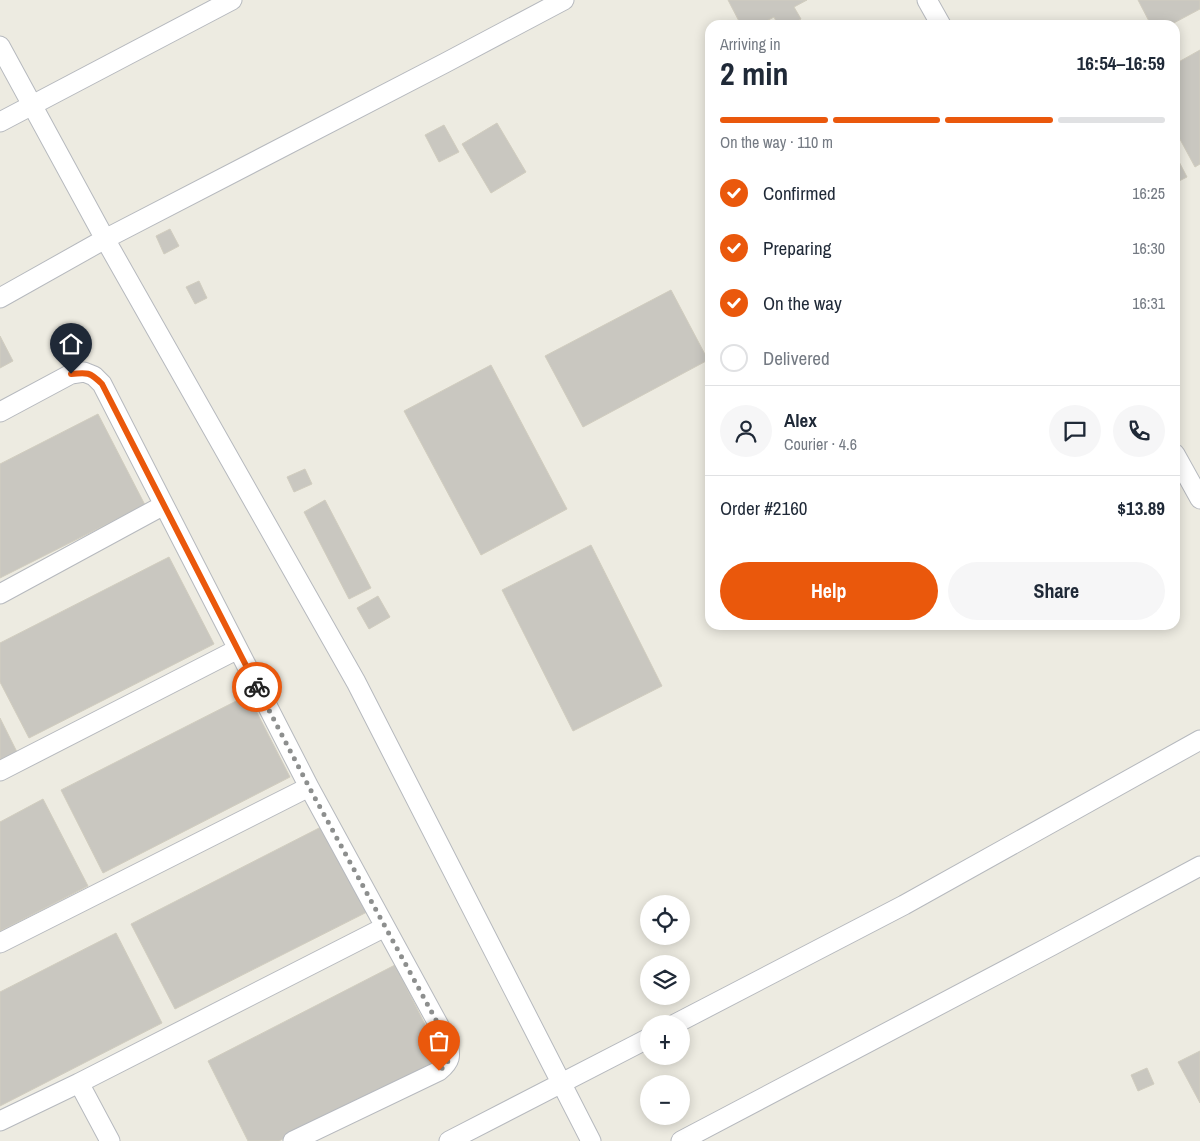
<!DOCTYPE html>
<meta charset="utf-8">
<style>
body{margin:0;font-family:"Archivo Narrow",sans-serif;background:#f6f6f7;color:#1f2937;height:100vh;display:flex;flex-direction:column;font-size:19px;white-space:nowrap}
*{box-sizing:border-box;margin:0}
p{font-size:16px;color:#747a83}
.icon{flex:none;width:28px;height:28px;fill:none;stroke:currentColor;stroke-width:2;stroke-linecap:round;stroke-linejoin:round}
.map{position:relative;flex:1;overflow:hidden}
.side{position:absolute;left:705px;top:20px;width:475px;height:610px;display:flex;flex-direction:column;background:#fff;border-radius:15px;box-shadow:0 2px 12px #0003}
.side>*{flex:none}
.buttons{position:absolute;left:640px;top:895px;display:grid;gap:10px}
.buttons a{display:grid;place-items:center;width:50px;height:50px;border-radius:50%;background:#fff;box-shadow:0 2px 12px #0003;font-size:25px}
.pin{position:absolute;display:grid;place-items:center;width:42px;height:42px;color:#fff;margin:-51px -21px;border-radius:50% 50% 50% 0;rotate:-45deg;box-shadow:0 0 5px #0007}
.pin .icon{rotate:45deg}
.courier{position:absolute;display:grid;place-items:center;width:50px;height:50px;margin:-25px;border:4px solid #ea580c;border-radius:50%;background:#fff;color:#222;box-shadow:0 1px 6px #0007}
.summary em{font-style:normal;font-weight:700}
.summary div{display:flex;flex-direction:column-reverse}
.summary{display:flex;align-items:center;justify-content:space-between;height:85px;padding:0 15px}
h1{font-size:32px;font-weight:700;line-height:38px}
.bar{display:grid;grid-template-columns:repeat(4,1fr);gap:8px 5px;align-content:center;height:60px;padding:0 15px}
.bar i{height:6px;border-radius:4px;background:#e0e1e3}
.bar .active{background:#ea580c}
.bar p{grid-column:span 4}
.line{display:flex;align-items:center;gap:12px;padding:0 15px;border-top:1px solid #e0e1e3}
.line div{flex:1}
.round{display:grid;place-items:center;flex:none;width:52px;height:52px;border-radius:26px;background:#f6f6f7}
ol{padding:0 15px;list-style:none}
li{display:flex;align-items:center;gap:15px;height:55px}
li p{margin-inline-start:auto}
li .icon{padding:5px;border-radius:50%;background:#ea580c;color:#fff;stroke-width:4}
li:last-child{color:#747a83}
li i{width:28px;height:28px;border:2px solid #e0e1e3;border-radius:50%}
.primary-button{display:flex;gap:10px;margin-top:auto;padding:10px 15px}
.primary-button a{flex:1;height:58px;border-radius:30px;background:#ea580c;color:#fff;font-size:20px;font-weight:700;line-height:58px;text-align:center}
.primary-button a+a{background:#f6f6f7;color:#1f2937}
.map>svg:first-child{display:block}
.building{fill:#c9c7c0;stroke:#d1cdbf}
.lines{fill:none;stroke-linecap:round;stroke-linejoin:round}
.street-casing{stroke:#b6b9be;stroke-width:21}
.street{stroke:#fff;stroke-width:19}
.done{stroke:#8d8f8e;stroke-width:5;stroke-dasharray:0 9}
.route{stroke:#ea580c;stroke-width:6}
</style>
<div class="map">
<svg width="1200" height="1141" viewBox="0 0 1200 1141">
<rect width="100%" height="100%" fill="#edebe1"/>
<path class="building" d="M728,0H807L794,7L801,19L790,25H778L774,17L759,25H741Z
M1138,0H1200V9L1170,25H1151Z
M1200,50V164L1195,167L1175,130V64Z
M497,123L526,172L491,193L462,144Z
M444,125L459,152L439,162L425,135Z
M1175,154L1187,177L1175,183Z
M170,229L179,246L164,254L156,236Z
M199,281L207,298L195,304L186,287Z
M671,290L708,360L583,427L545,356Z
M0,336L13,361L0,368Z
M491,365L567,509L481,555L404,411Z
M98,414L145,505L0,578V464Z
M305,469L312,484L294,492L287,477Z
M325,500L371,588L349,599L304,512Z
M591,545L662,686L573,731L502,590Z
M169,557L214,644L29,738L0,682V643Z
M378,596L390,617L369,629L357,608Z
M248,695L290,777L103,873L61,790Z
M0,718L17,752L0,761Z
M43,799L88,886L0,931V822Z
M323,826L367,912L175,1009L131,924Z
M116,933L162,1023L0,1106V992Z
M395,965L442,1058L279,1141H248L208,1061Z
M1200,1051V1103L1178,1062Z
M1147,1068L1154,1084L1138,1091L1131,1075Z"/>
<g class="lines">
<g class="street-casing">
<path id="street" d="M927,0L941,25
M0,46L105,239L356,682L591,1141
M0,122L232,0
M0,298L105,239L445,63L564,0
M0,412L71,374L84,372L94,376L102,384L164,505
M1175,454L1200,499
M0,594L164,505L309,787
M0,771L238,649
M0,943L309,787L448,1042C451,1056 451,1061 439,1071L293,1141
M675,1024L904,905L1200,740
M79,1083L110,1141
M0,1121L79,1083L385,927
M449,1141L649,1038
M681,1141L1051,946L1200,866"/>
</g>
<use href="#street" class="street"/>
</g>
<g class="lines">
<path class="done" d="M257,687L309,787L448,1042C451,1056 451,1061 439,1071"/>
<path class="route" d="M71,374C87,372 90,372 102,384L257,687"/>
</g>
</svg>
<div class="buttons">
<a><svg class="icon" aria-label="locate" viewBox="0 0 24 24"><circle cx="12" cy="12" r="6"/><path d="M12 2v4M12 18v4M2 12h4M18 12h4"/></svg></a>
<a><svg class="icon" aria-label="layers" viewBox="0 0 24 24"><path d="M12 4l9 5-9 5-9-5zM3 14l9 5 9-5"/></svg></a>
<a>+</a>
<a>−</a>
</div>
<div class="pin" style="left:439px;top:1071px;background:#ea580c"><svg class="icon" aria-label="bag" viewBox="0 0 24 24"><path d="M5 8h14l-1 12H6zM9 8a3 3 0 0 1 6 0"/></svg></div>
<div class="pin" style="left:71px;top:374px;background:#1f2937"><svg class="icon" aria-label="home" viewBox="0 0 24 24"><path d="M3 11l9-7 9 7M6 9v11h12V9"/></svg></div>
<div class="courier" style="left:257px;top:687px"><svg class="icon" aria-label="bike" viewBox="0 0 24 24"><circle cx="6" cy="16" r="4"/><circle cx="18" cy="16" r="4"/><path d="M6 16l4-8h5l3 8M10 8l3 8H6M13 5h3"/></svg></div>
<section class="side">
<div class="summary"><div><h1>2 min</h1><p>Arriving in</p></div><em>16:54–16:59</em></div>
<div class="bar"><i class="active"></i><i class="active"></i><i class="active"></i><i></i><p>On the way · 110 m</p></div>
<ol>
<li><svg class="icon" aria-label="check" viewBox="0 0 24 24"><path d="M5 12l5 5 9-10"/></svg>Confirmed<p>16:25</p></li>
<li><svg class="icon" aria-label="check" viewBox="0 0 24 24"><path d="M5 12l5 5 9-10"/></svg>Preparing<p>16:30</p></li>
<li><svg class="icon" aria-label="check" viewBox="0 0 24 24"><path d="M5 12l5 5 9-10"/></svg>On the way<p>16:31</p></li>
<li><i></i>Delivered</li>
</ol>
<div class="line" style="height:90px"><a class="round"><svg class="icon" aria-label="person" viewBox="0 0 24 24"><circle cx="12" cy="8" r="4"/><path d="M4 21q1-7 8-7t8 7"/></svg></a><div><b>Alex</b><p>Courier · 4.6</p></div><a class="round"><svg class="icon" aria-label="chat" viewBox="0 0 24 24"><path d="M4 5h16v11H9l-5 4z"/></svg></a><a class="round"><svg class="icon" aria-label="phone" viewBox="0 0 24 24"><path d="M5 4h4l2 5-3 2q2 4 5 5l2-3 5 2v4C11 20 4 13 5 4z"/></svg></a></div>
<div class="line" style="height:65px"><div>Order #2160</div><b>$13.89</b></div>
<div class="primary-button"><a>Help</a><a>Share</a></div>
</section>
</div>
